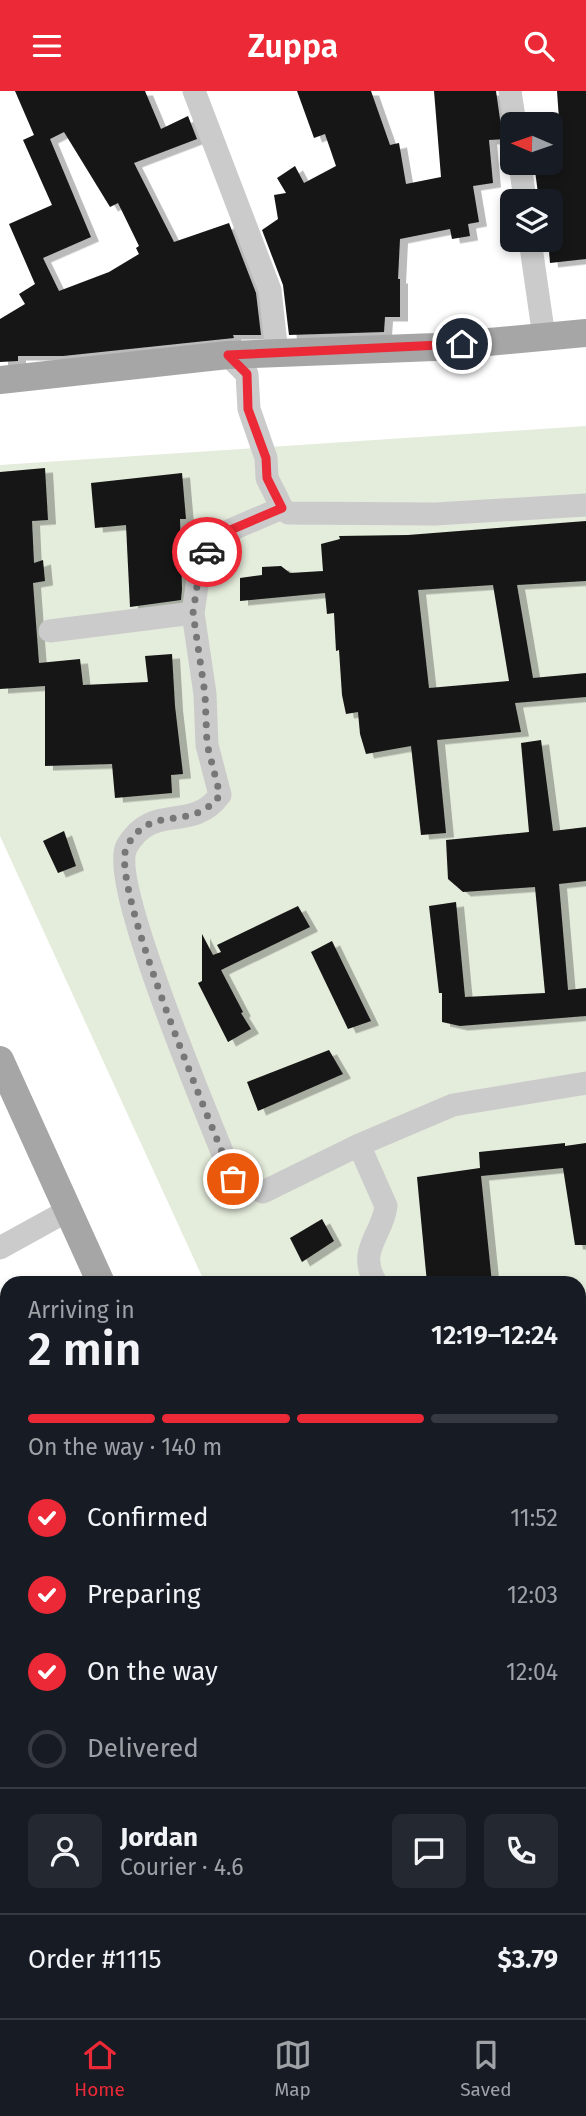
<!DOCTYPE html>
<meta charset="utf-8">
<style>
body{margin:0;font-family:"Fira Sans",sans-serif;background:#242831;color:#f1f3f6;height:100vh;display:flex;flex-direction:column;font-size:26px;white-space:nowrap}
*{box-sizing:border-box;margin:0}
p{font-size:23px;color:#9ea1a6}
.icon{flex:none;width:38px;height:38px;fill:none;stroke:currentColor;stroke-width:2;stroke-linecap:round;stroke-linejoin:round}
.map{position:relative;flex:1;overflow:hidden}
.drawer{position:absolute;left:0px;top:1185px;width:586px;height:744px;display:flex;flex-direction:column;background:#171b24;border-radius:21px 21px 0 0;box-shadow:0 4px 10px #0003}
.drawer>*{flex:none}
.needle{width:46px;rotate:272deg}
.tools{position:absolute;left:500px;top:21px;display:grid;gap:14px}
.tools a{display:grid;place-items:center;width:63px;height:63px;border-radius:10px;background:#171b24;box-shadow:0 4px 10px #0003;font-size:35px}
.pin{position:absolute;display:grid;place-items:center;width:60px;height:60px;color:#fff;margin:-30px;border:4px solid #fff;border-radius:50%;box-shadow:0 2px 7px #0007}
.courier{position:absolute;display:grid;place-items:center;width:70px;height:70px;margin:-35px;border:5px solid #ec2936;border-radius:50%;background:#fff;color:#222;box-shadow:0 2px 9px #0007}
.headline em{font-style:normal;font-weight:600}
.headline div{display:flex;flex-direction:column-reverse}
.headline{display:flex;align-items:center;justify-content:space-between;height:119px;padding:0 28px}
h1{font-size:46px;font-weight:600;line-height:52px}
.bar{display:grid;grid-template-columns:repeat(4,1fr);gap:10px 7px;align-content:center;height:84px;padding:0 28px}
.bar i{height:9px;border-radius:5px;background:#363941}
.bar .current{background:#ec2936}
.bar p{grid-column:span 4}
.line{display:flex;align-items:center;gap:18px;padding:0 28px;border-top:2px solid #363941}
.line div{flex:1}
.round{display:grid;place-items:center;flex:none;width:74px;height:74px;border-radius:10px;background:#242831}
ol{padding:0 28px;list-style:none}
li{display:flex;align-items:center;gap:21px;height:77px}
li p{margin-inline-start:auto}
li .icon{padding:7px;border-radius:50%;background:#ec2936;color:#fff;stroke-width:4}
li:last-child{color:#9ea1a6}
li i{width:38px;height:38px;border:4px solid #363941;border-radius:50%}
header{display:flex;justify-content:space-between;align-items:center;height:91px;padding:0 28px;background:#ec2936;color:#fff;font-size:32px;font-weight:600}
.menu{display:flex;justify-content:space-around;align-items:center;height:98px;border-top:2px solid #363941;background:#171b24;font-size:19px;color:#9ea1a6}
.menu a{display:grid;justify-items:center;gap:4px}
.menu .current{color:#ec2936}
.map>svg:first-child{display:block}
.green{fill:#e4ecdb}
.building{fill:#151515;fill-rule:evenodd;filter:url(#shadow)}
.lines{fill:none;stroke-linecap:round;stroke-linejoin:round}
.minor{stroke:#cbcbcb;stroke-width:23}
.major{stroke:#a6a6a6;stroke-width:28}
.done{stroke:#777;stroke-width:7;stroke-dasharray:0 12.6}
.route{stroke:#ec2936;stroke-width:9}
</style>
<header><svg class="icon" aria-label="menu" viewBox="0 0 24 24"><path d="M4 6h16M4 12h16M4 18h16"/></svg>Zuppa<svg class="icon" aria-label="search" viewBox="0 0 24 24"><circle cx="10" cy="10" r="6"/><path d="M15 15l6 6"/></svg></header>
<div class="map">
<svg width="586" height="1927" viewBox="0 0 586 1927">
<defs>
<filter id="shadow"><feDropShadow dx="8" dy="4.5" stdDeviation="0" flood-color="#0004"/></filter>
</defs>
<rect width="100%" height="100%" fill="#fff"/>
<path class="green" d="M586,335V1621H579V1192H205L0,745V374Z
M586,1821V1927H570L568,1922H579V1822Z"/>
<path class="building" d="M15,0H145L161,38L188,25L197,48L134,72L174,151L229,132L256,202L261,244H233L234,247L63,265H18V270L0,271V228L25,213L19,203L35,193L9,133L52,114L23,49L34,44ZM64,41L110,116L118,112L139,155L136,157L139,163L109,181L59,200L43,167L91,146L50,48Z
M297,0H371L390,54L399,52L406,93L441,86L434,0H496L501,35L507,48L489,49L493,92L473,95L479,131L468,133L470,145L452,148L450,138L400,148L398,188H400V226H385L384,241L289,244L283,194L262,139L278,128L274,104L286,102L277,87L295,75L304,92L336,75L325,43L314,47Z
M557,0H586V168L550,172L548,149H551V110H539L534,72H551V58L561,57Z
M45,377L48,429L32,430L34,472L43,469L45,490L33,492L39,572L80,568L83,594L148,591L145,565L172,563L175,615L183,683L171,684L172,702L115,707L112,673L45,675V595L0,598V381Z
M182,382L186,428H180L182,498L181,509L130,516L126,434L95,437L91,392Z
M586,430V490L517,494L533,587L586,582V606L515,612L521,641L437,649L446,742L421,744L411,655L366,663L360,643L358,621L346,623L342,604L339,559L336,560L334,522L327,523L325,502L240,510V487L262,484V476L281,475L290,482L323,480L321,453L340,448L339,445L408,444ZM493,494L509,590L429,597L418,499Z
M541,649L553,740L586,736V790L559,793L568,899L586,897V925L460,935L442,931V902H439L429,815L456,811L465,906L545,902L535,796L463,801L448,788L446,749L529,741L521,652Z
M64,740L76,775L58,782L43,750Z
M298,815L310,836L221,879L243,921L241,922L251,938L228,951L198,892L202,890V843L213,864L221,861L217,854Z
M332,850L371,930L348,938L311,861Z
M329,959L343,983L258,1020L247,991Z
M565,1052V1055L586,1052V1154H575L563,1077L481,1085L492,1192H427L417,1086L480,1077L479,1061Z
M322,1128L334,1150L302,1171L290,1147Z"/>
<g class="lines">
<path class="minor" d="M194,0L270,199L277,263
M510,0L515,33
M520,72L525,110
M530,149L544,246
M228,264L247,283L249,318L266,367L267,387L282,417L288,422L435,423L586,414
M282,417L221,443L201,468L193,522L205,603L207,654L220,704C191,743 153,710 127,755C107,791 214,1039 233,1088L263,1101L359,1054L453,1014L586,992
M50,540L193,522
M359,1054L386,1115C383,1144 356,1159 376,1192
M0,1157L67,1120
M0,1252L7,1247
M0,1389L7,1387
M579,1496L586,1525
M579,1780L586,1779
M0,1844H7
M90,1922L91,1927
M246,1927L249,1926"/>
<path class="major" d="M0,289L228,264L435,256L586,242
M0,969L101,1192
M448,1922L451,1927"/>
</g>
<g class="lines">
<path class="done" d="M207,461L201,468L193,522L205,603L207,653L220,704C191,743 153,710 127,755C107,791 214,1039 233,1088"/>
<path class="route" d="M207,461L221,443L282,417L267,387L266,367L248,318L247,283L228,264L462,253"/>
</g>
</svg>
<div class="tools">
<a><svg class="needle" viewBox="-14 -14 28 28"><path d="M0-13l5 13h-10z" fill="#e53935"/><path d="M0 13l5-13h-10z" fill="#9ea1a6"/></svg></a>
<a><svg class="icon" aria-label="layers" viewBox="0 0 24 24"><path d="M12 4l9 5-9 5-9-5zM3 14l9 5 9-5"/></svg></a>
</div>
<div class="pin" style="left:233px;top:1088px;background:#ea580c"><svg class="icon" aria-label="bag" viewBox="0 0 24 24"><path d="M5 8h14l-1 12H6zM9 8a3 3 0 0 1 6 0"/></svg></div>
<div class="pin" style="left:462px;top:253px;background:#1f2937"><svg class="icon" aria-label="home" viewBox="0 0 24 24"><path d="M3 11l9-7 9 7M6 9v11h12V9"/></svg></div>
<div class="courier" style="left:207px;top:461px"><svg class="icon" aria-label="car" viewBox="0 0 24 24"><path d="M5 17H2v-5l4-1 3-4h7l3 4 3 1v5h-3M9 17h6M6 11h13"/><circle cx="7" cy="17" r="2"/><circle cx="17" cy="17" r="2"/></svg></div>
<section class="drawer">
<div class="headline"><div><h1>2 min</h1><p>Arriving in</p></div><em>12:19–12:24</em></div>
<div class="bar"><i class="current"></i><i class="current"></i><i class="current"></i><i></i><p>On the way · 140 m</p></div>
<ol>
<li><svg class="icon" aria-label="check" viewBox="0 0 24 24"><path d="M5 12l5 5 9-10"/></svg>Confirmed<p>11:52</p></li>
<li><svg class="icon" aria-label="check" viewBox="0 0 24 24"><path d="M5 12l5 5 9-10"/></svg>Preparing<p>12:03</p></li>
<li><svg class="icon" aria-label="check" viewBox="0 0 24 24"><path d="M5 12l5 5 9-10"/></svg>On the way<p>12:04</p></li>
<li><i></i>Delivered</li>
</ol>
<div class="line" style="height:126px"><a class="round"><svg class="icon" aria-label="person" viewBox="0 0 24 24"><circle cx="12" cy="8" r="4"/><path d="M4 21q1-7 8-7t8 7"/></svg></a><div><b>Jordan</b><p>Courier · 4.6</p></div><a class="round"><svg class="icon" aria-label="chat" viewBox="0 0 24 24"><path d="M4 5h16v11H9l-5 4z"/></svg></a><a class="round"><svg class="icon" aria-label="phone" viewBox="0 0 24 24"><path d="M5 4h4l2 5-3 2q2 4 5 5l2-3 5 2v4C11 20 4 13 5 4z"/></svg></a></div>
<div class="line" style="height:91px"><div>Order #1115</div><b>$3.79</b></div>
</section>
</div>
<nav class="menu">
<a class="current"><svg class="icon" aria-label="home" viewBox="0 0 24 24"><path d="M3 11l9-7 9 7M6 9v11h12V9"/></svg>Home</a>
<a><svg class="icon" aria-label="map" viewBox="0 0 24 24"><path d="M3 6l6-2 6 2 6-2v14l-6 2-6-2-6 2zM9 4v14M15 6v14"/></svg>Map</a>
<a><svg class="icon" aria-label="saved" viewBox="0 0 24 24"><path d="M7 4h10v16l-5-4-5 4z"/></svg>Saved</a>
</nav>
